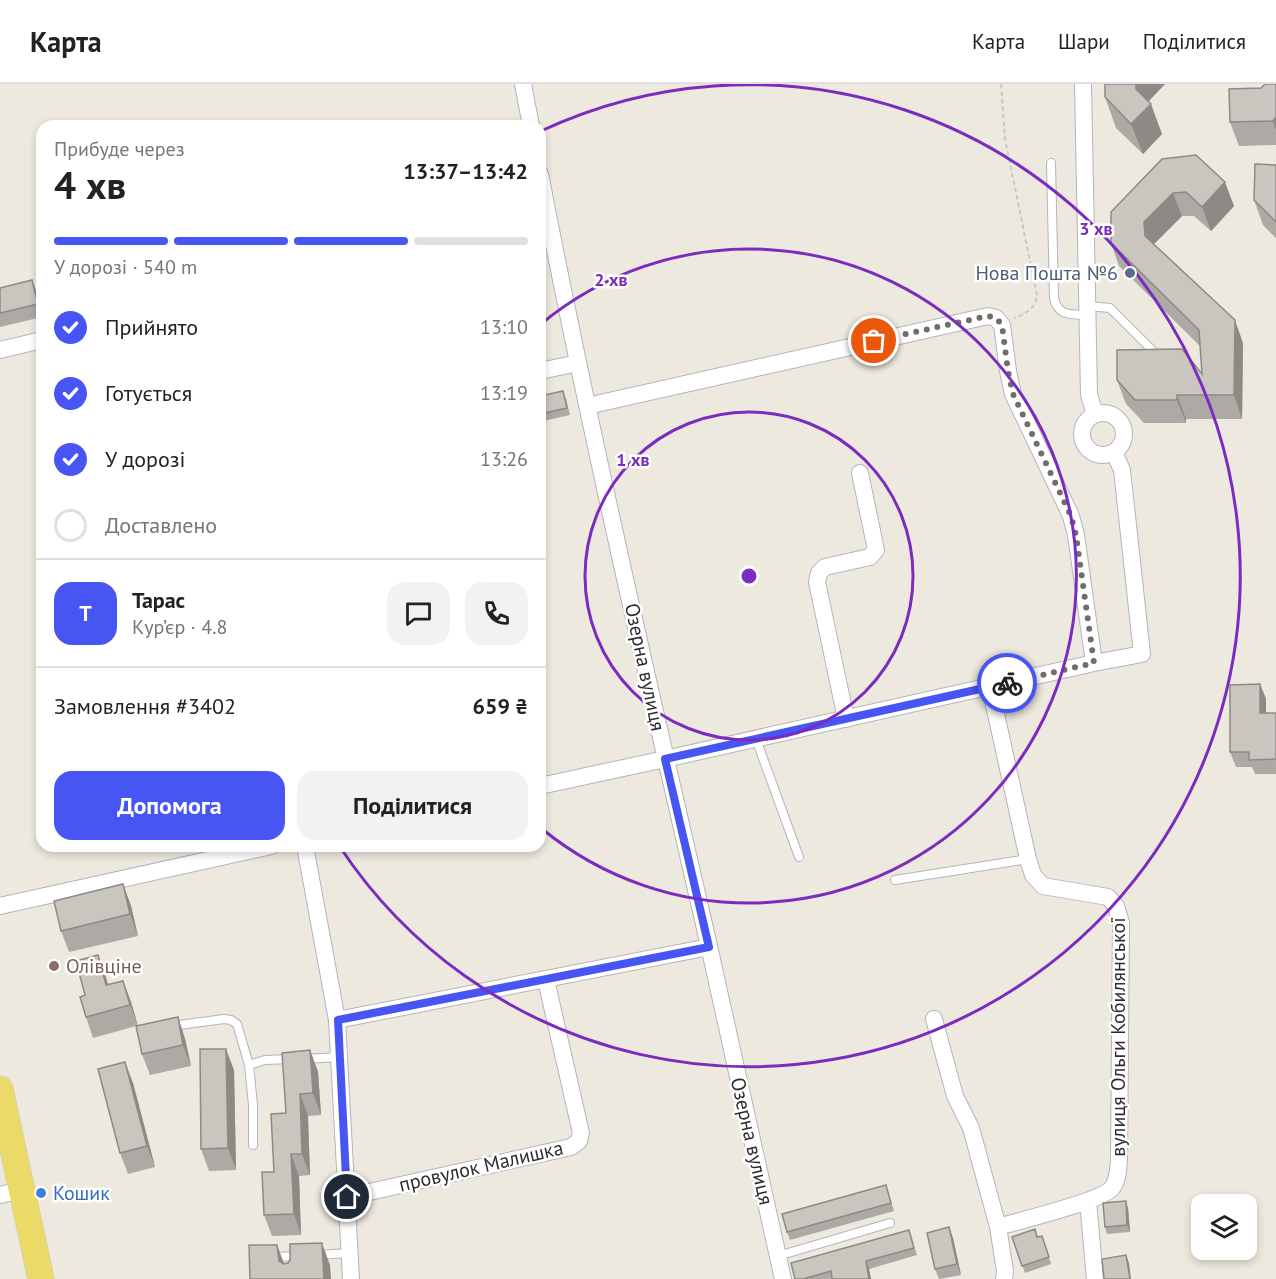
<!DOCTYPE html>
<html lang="uk">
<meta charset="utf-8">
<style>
body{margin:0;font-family:"PT Sans",sans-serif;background:#f2f2f2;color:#222;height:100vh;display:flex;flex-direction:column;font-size:22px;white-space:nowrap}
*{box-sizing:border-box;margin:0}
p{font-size:20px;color:#767676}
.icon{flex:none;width:33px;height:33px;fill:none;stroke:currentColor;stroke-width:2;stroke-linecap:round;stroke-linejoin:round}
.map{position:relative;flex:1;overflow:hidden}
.details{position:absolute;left:36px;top:36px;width:510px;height:732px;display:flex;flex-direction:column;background:#fff;border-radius:18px;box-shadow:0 3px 9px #0003}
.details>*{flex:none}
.fabs{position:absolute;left:1191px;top:1110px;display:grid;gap:12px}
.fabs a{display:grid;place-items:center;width:66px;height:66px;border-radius:12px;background:#fff;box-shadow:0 3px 9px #0003;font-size:30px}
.pin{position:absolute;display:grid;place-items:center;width:51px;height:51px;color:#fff;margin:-26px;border:3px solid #fff;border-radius:50%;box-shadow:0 2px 6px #0007}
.courier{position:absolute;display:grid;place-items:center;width:60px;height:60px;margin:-30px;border:4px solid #4755f2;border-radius:50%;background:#fff;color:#222;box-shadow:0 2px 8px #0007}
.headline em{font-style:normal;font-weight:700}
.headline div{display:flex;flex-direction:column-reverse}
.headline{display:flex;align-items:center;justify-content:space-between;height:102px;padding:0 18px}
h1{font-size:39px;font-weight:700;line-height:45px}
.bar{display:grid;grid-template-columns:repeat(4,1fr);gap:9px 6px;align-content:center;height:72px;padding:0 18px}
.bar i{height:8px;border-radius:4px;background:#e0e0e0}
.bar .on{background:#4755f2}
.bar p{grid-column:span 4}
.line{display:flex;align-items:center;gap:15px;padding:0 18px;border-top:2px solid #e0e0e0}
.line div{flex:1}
.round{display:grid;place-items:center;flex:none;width:63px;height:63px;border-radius:18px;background:#f2f2f2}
ol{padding:0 18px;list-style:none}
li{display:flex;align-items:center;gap:18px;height:66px}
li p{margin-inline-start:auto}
li .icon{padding:6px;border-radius:50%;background:#4755f2;color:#fff;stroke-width:4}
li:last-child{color:#767676}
li i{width:33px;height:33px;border:3px solid #e0e0e0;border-radius:50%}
.cta{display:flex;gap:12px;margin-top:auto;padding:12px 18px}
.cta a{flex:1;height:69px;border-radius:18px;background:#4755f2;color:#fff;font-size:24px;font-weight:700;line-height:69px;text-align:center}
.cta a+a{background:#f2f2f2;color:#222}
header{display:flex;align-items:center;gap:36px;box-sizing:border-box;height:84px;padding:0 30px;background:#fff;border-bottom:2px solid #e0e0e0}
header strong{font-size:28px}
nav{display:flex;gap:33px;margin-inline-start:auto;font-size:21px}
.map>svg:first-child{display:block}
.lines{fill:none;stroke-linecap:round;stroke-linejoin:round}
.lane-casing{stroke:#b3b4bf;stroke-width:10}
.street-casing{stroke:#b3b4bf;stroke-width:18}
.primary-casing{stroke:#c8c8c8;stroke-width:27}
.path{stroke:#c8c8c8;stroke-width:2;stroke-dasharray:4.5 3;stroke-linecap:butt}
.lane{stroke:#fff;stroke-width:8}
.street{stroke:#fff;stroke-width:16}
.primary{stroke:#ebda67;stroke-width:26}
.wall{fill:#ada9a4}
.shaded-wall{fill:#8d8a86}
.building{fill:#c9c5bf;stroke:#8d8a86;stroke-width:1.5}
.done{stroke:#706e6b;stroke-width:6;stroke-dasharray:0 10.8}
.route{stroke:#4755f2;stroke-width:8}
.ring{fill:none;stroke:#7b2cbf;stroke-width:3}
.service-dot{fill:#5c6f8a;stroke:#fff;stroke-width:2}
.education-dot{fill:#8d6e63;stroke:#fff;stroke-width:2}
.shop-dot{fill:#3f7fe0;stroke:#fff;stroke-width:2}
.labels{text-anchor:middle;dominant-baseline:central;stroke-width:5;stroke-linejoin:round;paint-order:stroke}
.service-label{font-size:20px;fill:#4e5e75;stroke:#fff;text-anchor:end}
.street-label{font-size:20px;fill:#2c2c2c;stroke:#fff}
.education-label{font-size:20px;fill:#785e54;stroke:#fff;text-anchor:start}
.shop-label{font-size:20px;fill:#366cbe;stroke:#fff;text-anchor:start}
.centre{fill:#7b2cbf;stroke:#fff;stroke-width:3}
.ring-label{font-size:18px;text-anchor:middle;font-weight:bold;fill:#7b2cbf;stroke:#fff;stroke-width:5;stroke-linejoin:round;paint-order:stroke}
</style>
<header>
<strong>Карта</strong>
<nav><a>Карта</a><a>Шари</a><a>Поділитися</a></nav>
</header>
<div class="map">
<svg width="1276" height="1195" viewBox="0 0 1276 1195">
<rect width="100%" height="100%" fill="#ede9df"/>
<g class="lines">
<g class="lane-casing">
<path id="lane" d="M1051,79L1054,214C1058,233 1072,230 1087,231
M1087,222L1110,224L1158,272
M756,655L799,773
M895,796L1028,775
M171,942L224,935L231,936L237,940L249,981
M304,975L340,973
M253,1061V1021L249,981L265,976L291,975
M317,1171L350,1169
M778,1172L890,1139
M272,1173L301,1172"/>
</g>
<g class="street-casing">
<path id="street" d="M523,0L531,42
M1083,0L1089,311L1095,330
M540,90C590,349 650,606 709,862C734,973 758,1084 783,1195
M0,266L42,256
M540,287L578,279
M587,322L988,232L996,234L1002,241L1008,287L1013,310L1071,432L1076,451L1094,579
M1082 350a21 21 0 1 1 42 0a21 21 0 1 1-42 0Z
M990,603L1028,775L1033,791L1043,802L1108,813L1116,822L1121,839L1119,1077C1118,1086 1118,1097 1112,1104C1102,1117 1018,1137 998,1143
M846,635L817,498L819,489L825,483L870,473L876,466L860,389
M540,702L665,675L1094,579L1142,570L1122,386L1114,368
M305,762L337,936L351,1195
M0,822L271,762
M934,935L955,1012L971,1044L998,1143L1005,1187L1004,1195
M337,936L709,863
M0,1111L22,1106
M347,1113L571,1063L579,1057L581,1049L546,896
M1088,1117L1095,1195"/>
</g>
<g class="primary-casing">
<path id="primary" d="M0,1005L41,1195"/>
</g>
<path class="path" d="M1001,0L1005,55L1037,211C1037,224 1025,230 1014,234"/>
<use href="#lane" class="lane"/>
<use href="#street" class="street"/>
<use href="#primary" class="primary"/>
</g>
<path class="wall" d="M1105,0H1165L1148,17L1162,50L1143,70L1116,44L1105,13Z
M1276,0V61L1239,62L1230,38L1261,4Z
M1162,75L1234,122L1211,147L1194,132H1182L1154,160L1243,259L1242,335H1186V339H1144L1126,320L1117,296L1202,290L1200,262L1119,182L1111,159Z
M1276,81V154L1263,141L1254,116Z
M0,204L37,209L42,233L0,243Z
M566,314L570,331L543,337L540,329Z
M1260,600L1266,615V629H1276V690H1255L1252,683H1236L1230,668Z
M123,800L131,822L138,852L69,868L61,847Z
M98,871L108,901L123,897L131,918L138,942L178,933L185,955L191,982L150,991L142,970L136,942L93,954L86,933L85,911Z
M310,966L318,988L321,1031L308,1032L310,1091L299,1092L301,1151L272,1152L264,1131L286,1029Z
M234,986L236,1086L209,1087L201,1065Z
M133,999L155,1083L128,1090L120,1069Z
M886,1101L894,1127L790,1156L787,1148Z
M1128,1124L1130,1148L1107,1150L1105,1143Z
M949,1143L953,1154L961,1191L939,1195L935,1185Z
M909,1146L917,1171L869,1185L871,1195H795Z
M1042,1152L1051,1180L1025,1189L1012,1153H1038Z"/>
<path class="shaded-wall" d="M1136,0H1165L1147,19L1151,20L1162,50L1143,70L1131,40L1136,5Z
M1276,33V46L1273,37Z
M1225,98L1234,122L1211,147L1202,123Z
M1173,109L1182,132L1152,162L1145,152L1144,138Z
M32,196L37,209L42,232L38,220Z
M1235,236L1243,259L1242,335L1234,311Z
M1177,311L1186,335V339L1177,316Z
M1260,600L1266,615V644L1260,629Z
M123,800L131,822L138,852L130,830Z
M98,871L106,893L114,923L106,901Z
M123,897L131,918L138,942L130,921Z
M178,933L185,955L191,982L183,961Z
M226,965L234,986L236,1086L228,1064Z
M310,966L318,988L321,1031L313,1009Z
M125,978L133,999L155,1083L147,1062Z
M300,1010L308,1032L310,1091L302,1070Z
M291,1070L299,1092L301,1151L294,1130Z
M1126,1117L1128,1124L1130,1148L1127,1141Z
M949,1143L953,1154L961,1191L957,1180Z
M322,1159L330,1181L331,1195H324Z
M277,1161L285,1182L279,1177Z
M1126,1171L1129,1179L1131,1195H1130Z
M866,1177L869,1185L871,1195H869Z"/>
<path class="building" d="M1105,0H1136V5L1151,20L1131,40L1105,13Z
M1265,0H1276V33L1273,37L1230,38L1229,5L1261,4Z
M1196,71L1225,98L1202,123L1186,108L1173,109L1144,138L1145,152L1235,236L1234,311H1177V316H1135L1117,296V266L1182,265L1202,290L1199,246L1111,159V128L1162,75Z
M1255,80L1276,81V138L1254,116Z
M32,196L38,220L0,229V204Z
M563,307L567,324L540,330V312Z
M1260,600V629H1276V675L1249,676V668H1230V601Z
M123,800L130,830L61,847L54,817Z
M98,871L106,901L123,897L130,921L86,933L80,913L85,911L76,877Z
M178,933L183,961L142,970L136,942Z
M200,965H226L228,1064L201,1065Z
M310,966L313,1009L300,1010L302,1070H291L294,1130L264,1131L262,1088H274L271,1030L286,1029L282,969Z
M125,978L147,1062L120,1069L98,985Z
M886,1101L891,1119L787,1148L782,1130Z
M1126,1117L1127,1141L1105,1143L1103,1119Z
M949,1143L957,1180L935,1185L927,1149Z
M1035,1145L1037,1153L1042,1152L1049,1173L1022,1182L1012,1153Z
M909,1146L914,1164L866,1177L869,1195H832L831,1187L803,1195H795L791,1179Z
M322,1159L324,1195H250L249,1161H277L279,1177L284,1180L288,1179L290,1176V1160Z
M1126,1171L1130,1195H1104L1102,1175Z"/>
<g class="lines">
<path class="done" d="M874,257L988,232L996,234L1002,241L1008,287L1013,310L1071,432L1076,451L1094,579L1007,599"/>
<path class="route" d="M347,1113L338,936L709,863L665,675L1007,599"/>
</g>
<g class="ring">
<circle cx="749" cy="492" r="164"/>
<path d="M541 240A327 327 0 1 1 541 744"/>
<path d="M541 47A491 491 0 1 1 340 763"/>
</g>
<circle class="service-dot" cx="1130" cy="189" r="6"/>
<circle class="education-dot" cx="54" cy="882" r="6"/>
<circle class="shop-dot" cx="41" cy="1109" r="6"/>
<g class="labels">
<g class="service-label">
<text x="1118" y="189">Нова Пошта №6</text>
</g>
<g class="street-label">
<text transform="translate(645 583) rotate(78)">Озерна вулиця</text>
<text transform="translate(1118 953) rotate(-90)">вулиця Ольги Кобилянської</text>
<text transform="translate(752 1057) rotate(77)">Озерна вулиця</text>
<text transform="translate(481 1082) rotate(-13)">провулок Малишка</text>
</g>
<g class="education-label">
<text x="66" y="882">Олівціне</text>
</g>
<g class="shop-label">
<text x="53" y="1109">Кошик</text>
</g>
</g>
<circle cx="749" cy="492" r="9" class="centre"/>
<g class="ring-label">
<text x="1096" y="151">3 хв</text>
<text x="611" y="202">2 хв</text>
<text x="633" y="382">1 хв</text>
</g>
</svg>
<div class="fabs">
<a><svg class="icon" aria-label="layers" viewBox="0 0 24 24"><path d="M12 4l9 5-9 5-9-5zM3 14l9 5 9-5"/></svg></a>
</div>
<div class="pin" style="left:874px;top:257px;background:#ea580c"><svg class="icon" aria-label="bag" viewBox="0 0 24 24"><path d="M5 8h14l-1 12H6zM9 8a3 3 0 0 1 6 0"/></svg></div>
<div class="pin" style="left:347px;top:1113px;background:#1f2937"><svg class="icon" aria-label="home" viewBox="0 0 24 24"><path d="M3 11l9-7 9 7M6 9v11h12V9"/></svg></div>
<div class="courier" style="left:1007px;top:599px"><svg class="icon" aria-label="bike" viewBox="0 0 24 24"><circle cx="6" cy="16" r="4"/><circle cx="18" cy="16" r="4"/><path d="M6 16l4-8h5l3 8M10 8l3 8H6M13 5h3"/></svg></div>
<section class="details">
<div class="headline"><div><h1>4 хв</h1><p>Прибуде через</p></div><em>13:37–13:42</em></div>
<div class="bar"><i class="on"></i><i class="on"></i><i class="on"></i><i></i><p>У дорозі · 540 m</p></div>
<ol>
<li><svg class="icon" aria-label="check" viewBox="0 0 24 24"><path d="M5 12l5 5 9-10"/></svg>Прийнято<p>13:10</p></li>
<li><svg class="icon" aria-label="check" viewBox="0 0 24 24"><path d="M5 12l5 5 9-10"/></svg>Готується<p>13:19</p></li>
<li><svg class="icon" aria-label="check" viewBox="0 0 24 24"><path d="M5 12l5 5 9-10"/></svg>У дорозі<p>13:26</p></li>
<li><i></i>Доставлено</li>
</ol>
<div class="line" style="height:108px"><b class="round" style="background:#4755f2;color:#fff">Т</b><div><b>Тарас</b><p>Кур’єр · 4.8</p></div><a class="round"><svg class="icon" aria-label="chat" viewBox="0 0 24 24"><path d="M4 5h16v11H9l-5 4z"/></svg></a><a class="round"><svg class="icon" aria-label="phone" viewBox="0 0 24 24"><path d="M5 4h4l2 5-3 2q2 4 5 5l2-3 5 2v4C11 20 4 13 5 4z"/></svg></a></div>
<div class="line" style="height:78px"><div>Замовлення #3402</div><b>659 ₴</b></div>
<div class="cta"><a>Допомога</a><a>Поділитися</a></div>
</section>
</div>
